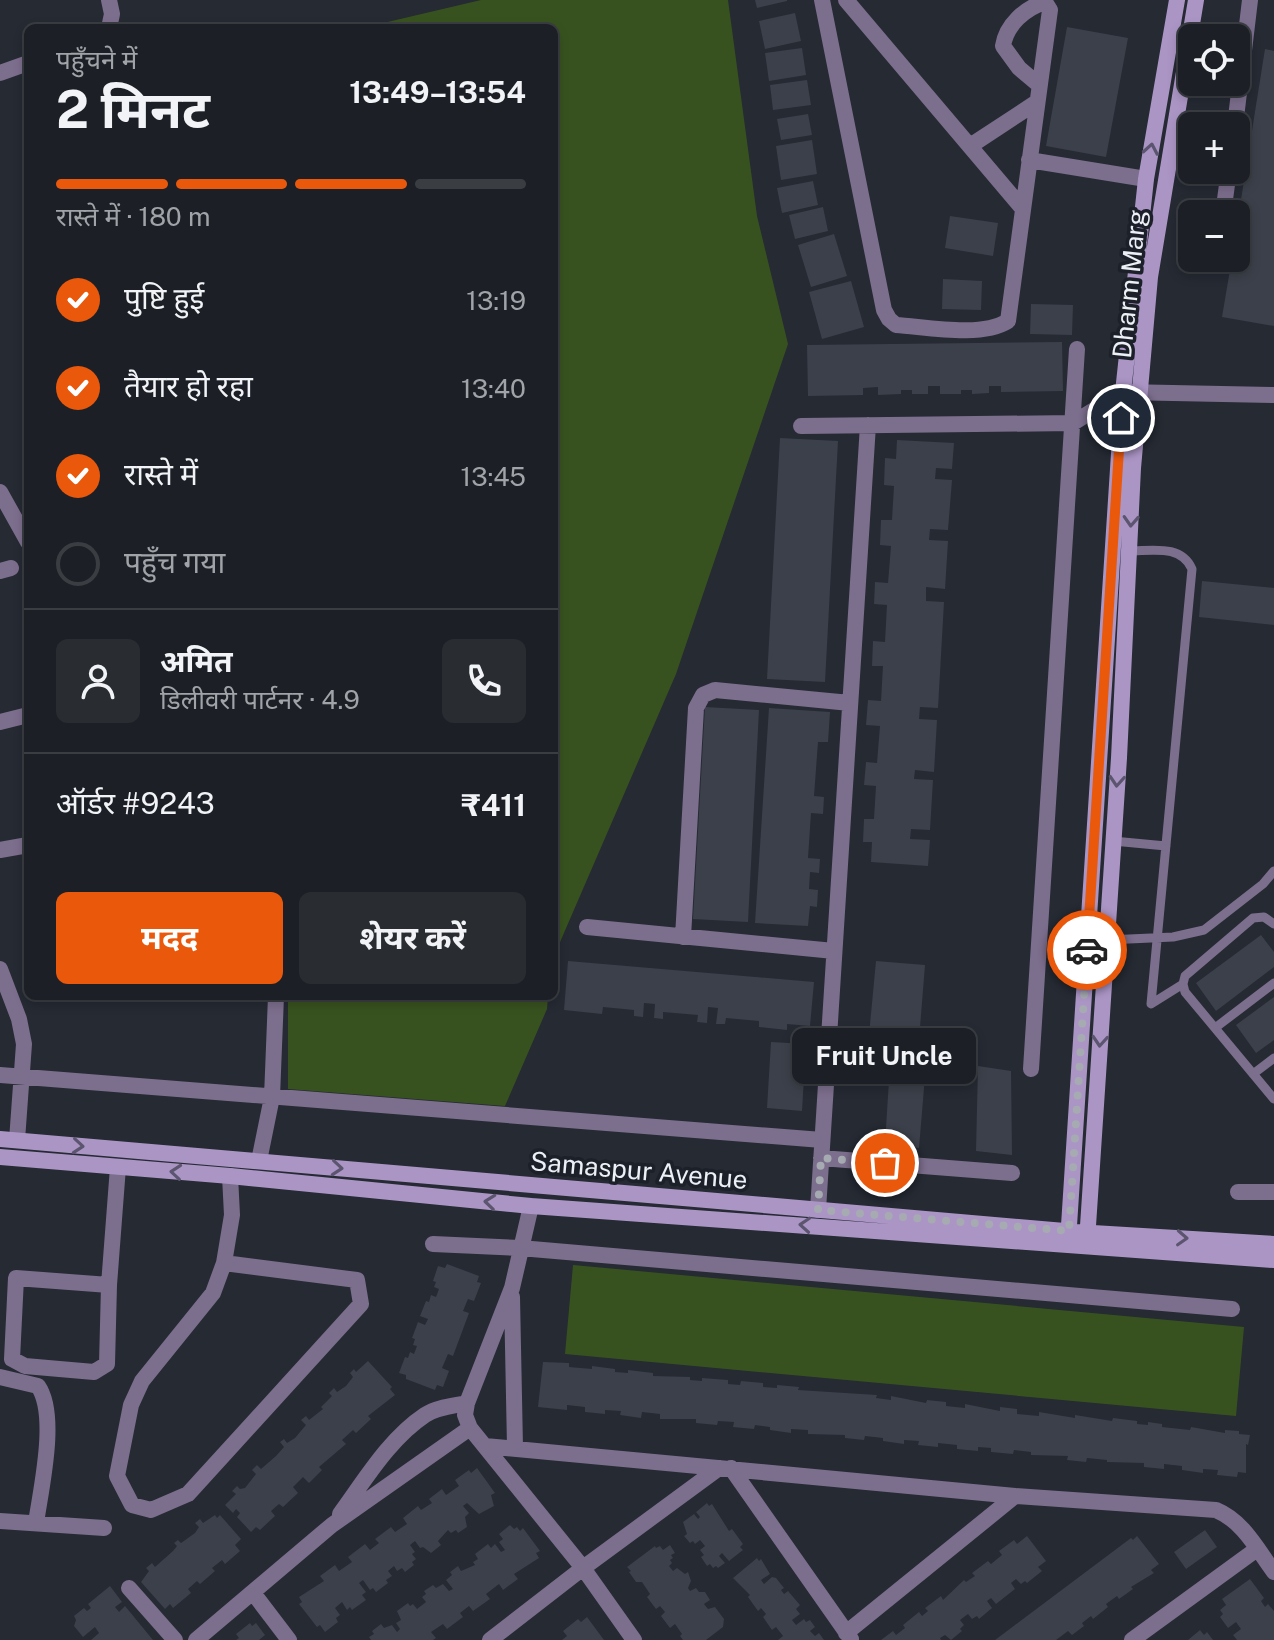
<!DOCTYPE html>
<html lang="hi">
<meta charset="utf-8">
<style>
body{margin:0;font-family:"Public Sans","Noto Sans Devanagari",sans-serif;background:#292d32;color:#f1f3f6;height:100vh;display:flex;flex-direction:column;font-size:30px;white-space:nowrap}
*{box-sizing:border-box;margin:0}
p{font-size:26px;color:#a0a3a7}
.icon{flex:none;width:44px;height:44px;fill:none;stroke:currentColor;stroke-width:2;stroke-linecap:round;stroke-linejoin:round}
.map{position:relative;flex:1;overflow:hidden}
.side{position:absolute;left:24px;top:24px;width:534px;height:976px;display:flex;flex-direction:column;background:#1c2026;border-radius:12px;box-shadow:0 4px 12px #0003,0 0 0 2px #3a3e43}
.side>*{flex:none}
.tools{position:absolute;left:1178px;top:24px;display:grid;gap:16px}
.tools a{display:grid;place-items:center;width:72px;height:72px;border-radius:12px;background:#1c2026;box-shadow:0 4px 12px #0003,0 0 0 2px #3a3e43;font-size:40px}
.pin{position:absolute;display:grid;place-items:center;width:68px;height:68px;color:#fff;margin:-34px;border:4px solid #fff;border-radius:50%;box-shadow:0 2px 8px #0007}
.courier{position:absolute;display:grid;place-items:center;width:80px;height:80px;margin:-40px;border:6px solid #ea580c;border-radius:50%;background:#fff;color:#222;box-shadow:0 2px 10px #0007}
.bubble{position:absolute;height:56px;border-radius:12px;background:#1c2026;box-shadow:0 4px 12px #0003,0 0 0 2px #3a3e43;font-size:26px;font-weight:700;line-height:56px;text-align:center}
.overview em{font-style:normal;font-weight:700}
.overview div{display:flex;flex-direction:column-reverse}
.overview{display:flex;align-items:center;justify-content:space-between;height:136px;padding:0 32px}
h1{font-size:52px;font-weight:700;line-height:60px}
.bar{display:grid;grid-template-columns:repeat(4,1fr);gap:12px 8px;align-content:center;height:96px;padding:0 32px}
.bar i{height:10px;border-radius:6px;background:#3a3e43}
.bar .current{background:#ea580c}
.bar p{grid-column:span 4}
.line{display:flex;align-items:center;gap:20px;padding:0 32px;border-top:2px solid #3a3e43}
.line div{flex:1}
.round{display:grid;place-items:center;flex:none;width:84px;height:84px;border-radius:12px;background:#292d32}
ol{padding:0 32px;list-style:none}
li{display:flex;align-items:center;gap:24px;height:88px}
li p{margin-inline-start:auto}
li .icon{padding:8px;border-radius:50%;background:#ea580c;color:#fff;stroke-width:4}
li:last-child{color:#a0a3a7}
li i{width:44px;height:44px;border:4px solid #3a3e43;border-radius:50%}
.cta{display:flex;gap:16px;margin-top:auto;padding:16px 32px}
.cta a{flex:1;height:92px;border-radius:12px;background:#ea580c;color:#fff;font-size:32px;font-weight:700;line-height:92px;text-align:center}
.cta a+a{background:#292d32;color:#f1f3f6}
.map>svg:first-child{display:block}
.green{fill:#38521f}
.building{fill:#3b404a}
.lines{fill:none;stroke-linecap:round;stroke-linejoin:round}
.service{stroke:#7c6e8d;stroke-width:9}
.minor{stroke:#7c6e8d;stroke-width:16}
.secondary{stroke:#ab95c5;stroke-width:16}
.oneway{stroke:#5c556f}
.done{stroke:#a6abb2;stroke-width:8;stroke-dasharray:0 14.4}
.route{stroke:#ea580c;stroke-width:10}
.labels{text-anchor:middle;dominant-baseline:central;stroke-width:7;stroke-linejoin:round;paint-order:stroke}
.street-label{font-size:26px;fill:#ecf0f6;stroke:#1b2029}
</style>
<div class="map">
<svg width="1274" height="1640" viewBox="0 0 1274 1640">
<rect width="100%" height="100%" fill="#252a33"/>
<path class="green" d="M481,0H728L757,216L788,344L676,674L554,956V28H362Z
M288,996H548L547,1009L505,1106L288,1089Z
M573,1265L1244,1327L1236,1416L565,1354Z"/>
<path class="building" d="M755,0H787V1L757,8Z
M795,13L801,41L765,49L759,21Z
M1067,27L1128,38L1106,157L1046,146Z
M802,48L806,75L769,81L765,53Z
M1265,49L1274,51V326L1222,317L1232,258H1236V231Z
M807,80L811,105L773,110L770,85Z
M808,114L812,135L781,140L777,119Z
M812,140L817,174L781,180L776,146Z
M813,181L818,205L782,213L777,188Z
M823,207L828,231L795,239L789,215Z
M950,216L998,223L993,256L945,248Z
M834,234L847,276L811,287L798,245Z
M943,279L982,281L981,310L942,309Z
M851,281L864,327L822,339L809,292Z
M1031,304L1073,305L1072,335L1030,334Z
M1062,342L1063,391L1001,392V386H989V393L972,394V390H961V394H940V386H928V394H912V390H901V394L878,395V387L863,388V395L808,396L807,345Z
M780,438L838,441L825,682L767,679Z
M897,440L954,443L952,469L936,468L935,479L952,480L948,530L930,529L929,540L948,541L945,589L926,587V601L944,602L938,708L920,707L919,719L937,720L934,772L915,770L914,779L933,780L930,830L911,829L910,839L930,840L928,866L871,862L872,842H863L864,819H874L876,786L864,785L866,762L877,763L880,726L866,725L868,700L881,701L883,666H872L873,641L885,642L887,605L874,604L875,582L888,583L891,546L880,545L881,520H892L894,486L884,485L885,458L896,459Z
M1202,581L1274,588V625L1199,617Z
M705,707L759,710L748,922L693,919Z
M769,708L830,712L828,742H818L814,796L824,797L823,814L811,813L808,858L820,859L819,873L810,872L809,889L818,890L817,907L810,906L808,926L755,923Z
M1261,935L1274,952V967L1216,1011L1196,983Z
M568,961L814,982L810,1026L787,1024V1030L759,1027V1021L726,1018L725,1024H716L718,1008L708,1007L707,1023L697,1022L698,1015L663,1012V1019L654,1018L655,1004L644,1003L643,1017L634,1016V1010L603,1007L602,1014L564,1010Z
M876,961L925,965L919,1040L869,1035Z
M1274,997V1040L1256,1053L1236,1025Z
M771,1042L806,1044L802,1111L767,1108Z
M891,1048L927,1052L919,1148L885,1144Z
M978,1066L1011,1071L1012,1155L976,1151Z
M447,1264L479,1276L477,1282L481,1283L474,1301L468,1299L463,1311L469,1313L453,1356L448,1354L442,1368L449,1371L443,1387L437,1385L435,1390L406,1379V1375L399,1373L405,1357L408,1358L410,1352L414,1354L417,1346L413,1345L415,1339L412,1338L418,1322L425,1325L428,1319L420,1316L426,1301L429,1302L431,1295L436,1297L439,1289L434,1287L436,1282L433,1281L438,1266L445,1268Z
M368,1361L392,1387L390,1389L395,1395L368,1416L371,1419L356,1433L353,1430L342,1440L346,1444L319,1467L322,1470L309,1483L303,1477L293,1487L298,1493L283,1507L279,1504L271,1511L275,1516L260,1530L256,1527L251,1532L237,1517L240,1513L236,1509L233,1513L225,1505L236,1494L232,1491L237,1486L240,1489L245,1488L256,1474L252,1470L257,1465L261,1469L276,1456L284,1447L280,1442L284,1439L287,1443L295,1438L306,1425L301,1420L306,1416L309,1420L323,1409L321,1407L332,1396L329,1393L334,1388L337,1392L346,1386L353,1377L350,1373L354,1369L356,1372Z
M543,1362L569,1363V1367L592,1369V1366L615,1369V1372L628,1373V1370L653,1373V1376L690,1377V1380L702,1381V1378L728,1380V1384L740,1385L741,1381L763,1383V1387L777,1388V1385L799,1387L798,1390L877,1395L876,1398L891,1400V1396L926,1403L927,1400L946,1402V1406L965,1408V1404L1000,1411V1407L1017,1409V1414L1039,1416V1412L1075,1418V1415L1112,1421L1113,1418L1137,1421V1424L1148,1425V1422L1162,1424V1427L1190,1430L1191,1427L1225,1433V1430L1239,1431V1434L1250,1435L1248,1445L1246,1444V1473L1238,1472L1237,1477L1217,1475L1218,1470L1203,1469V1473L1182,1470V1466L1164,1464V1469L1144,1467V1463L1107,1462V1460L1087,1458L1086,1462L1067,1460L1068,1456L1031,1455V1452L1014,1450L1013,1454L991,1452V1448L978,1447V1451L957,1449V1445L938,1443V1447L918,1445L919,1441L904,1440V1444L883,1441V1438L865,1436L864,1440L845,1438V1435L808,1434V1430L791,1429V1433L770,1430V1427L755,1425L754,1429L733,1427L734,1422L718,1421L717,1425L696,1423V1419H660V1414L642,1412L641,1418L620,1415L621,1411L605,1410V1414L585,1412V1407L567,1405V1410L538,1407Z
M477,1468L495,1493L491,1495L494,1506L479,1514L467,1503L463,1506L469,1513L465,1517L467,1527L458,1533L456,1530L451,1533L448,1530L438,1541L441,1545L431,1553L423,1547L420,1548L415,1541L410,1545L415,1552L412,1554L416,1559L412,1562L414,1565L405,1572L402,1568L397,1571L394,1566L388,1571L392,1576L386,1580L388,1583L376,1592L373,1588L370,1590L363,1580L359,1583L366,1592L362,1595L366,1600L352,1610L350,1607L347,1610L342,1602L335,1608L340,1615L336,1618L338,1622L325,1632L320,1625L317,1627L299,1604L302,1602L299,1597L324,1581L320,1576L335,1565L339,1571L352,1562L348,1557L365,1544L370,1550L379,1543L375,1539L391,1527L395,1532L407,1524L403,1518L418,1506L421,1510L432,1503L429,1499L442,1489L446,1495L459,1486L455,1480L469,1470L471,1473Z
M707,1503L709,1506L712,1504L729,1531L732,1529L743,1544L740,1547L743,1550L729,1561L722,1553L719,1556L725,1563L718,1568L716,1566L713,1568L710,1564L707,1566L701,1557L704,1555L700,1550L705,1546L700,1540L695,1544L693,1541L690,1543L684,1536L687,1534L683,1522L694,1514L698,1519L700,1517L696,1512Z
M215,1515L217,1518L220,1515L241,1539L235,1545L240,1551L225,1564L222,1560L212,1568L215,1571L200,1584L197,1581L188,1589L191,1593L173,1608L170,1604L165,1609L141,1582L149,1571L146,1568L152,1563L155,1567L173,1551L177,1546L174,1543L178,1540L181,1543L195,1533L199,1527L195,1523L200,1519L203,1523Z
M510,1525L514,1529L517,1527L520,1531L523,1528L540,1551L536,1553L539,1558L514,1574L518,1579L503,1590L499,1584L486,1594L490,1599L473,1611L469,1606L460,1613L463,1617L447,1629L443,1624L431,1632L436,1638L433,1640H371L369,1637L374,1634L372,1631L381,1624L384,1628L392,1625L397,1632L400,1629L396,1623L401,1620L397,1611L408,1603L410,1606L413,1604L417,1609L426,1602L422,1597L426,1594L424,1591L433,1585L436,1588L443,1584L449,1591L453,1589L446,1580L452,1575L450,1572L458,1566L461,1571L475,1565L473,1562L478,1559L475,1554L488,1544L491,1548L495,1544L501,1552L505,1550L499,1542L503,1539L499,1534Z
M1205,1530L1217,1547L1186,1569L1174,1552Z
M1027,1536L1046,1561L1038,1567L1042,1571L1027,1583L1025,1581L1021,1584L1016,1579L1011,1583L1015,1589L996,1604L991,1598L987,1601L992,1608L979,1619L977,1616L972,1619L968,1614L960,1620L964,1625L960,1629L962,1631L951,1640L945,1635L940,1638L941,1640H881L893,1631L896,1635L905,1628L903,1625L919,1612L922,1616L928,1611L925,1608L941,1596L943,1600L964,1580L966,1582L975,1576L972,1573L988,1561L991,1564L1002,1555L999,1551L1014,1540L1017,1544Z
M1137,1536L1159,1564L1151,1570L1154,1573L1131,1587L1133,1589L1119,1599L1117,1596L1106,1604L1108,1607L1093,1619L1091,1616L1082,1623L1084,1626L1072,1635L1068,1631L1056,1640H995L1131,1538L1133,1540Z
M670,1545L675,1553L671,1555L673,1558L670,1560L672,1563L669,1566L673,1571L677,1568L685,1574L688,1572L691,1581L688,1588L690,1591L696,1588L699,1592H705L710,1600L704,1604L708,1609L715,1607L724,1619L723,1627L706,1640H683L680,1636L682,1634L675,1624L670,1628L661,1616L665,1612L660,1606L656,1609L647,1597L650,1594L642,1582H636L629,1572L631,1571L627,1567L655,1546L656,1548L660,1546L663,1550Z
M757,1558L759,1561L761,1559L770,1574L761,1580L764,1584L772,1577L776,1578L784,1588L781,1590L784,1594L788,1591L800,1605L796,1609L800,1614L792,1620L796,1625L804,1619L806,1622L810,1620L815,1627L810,1631L815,1636L819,1633L824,1640H778L783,1636L776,1627L772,1630L763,1617L766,1614L761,1608L758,1611L748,1597L750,1595L733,1578Z
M1250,1579L1264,1598L1261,1601L1265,1607L1268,1604L1274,1611V1640H1237L1233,1635L1241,1629L1236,1622L1228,1628L1220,1617L1223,1614L1220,1610L1226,1605L1222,1599Z
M110,1586L122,1602L115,1607L119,1612L125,1606L153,1640H91L99,1633L95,1627L83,1637L74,1626L76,1620L74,1616L84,1608L87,1611L91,1608L88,1604Z
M587,1617L604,1640H562L567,1636L563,1631L578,1619L581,1622Z
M250,1623L252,1626L256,1623L265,1635L259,1640H236L239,1638L236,1634Z
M1200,1630L1204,1635L1207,1632L1213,1640H1188Z"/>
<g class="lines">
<path class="service" d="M1129,551C1152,551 1181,544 1192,569L1151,1004L1183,984
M1113,841L1166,846
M1274,924L1264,917L1253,918L1185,976L1183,984L1185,992L1274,1099
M1107,940L1173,937L1204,930L1263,884L1274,871
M1215,1028L1274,983
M1253,1074L1274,1058"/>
<path class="minor" d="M822,0L884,310L889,319L896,325C927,327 981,338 1008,321L1050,10L1045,2C1025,8 1006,25 1003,46L1019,68L1039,85
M846,0L1023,209
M109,28L112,14L109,0
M0,73L28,63
M1235,126L1250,0
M970,146L1037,102
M1029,160L1146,179
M1223,214L1229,170
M801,426L1073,423L1123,392L1274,395
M0,492L28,542
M0,571L11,568
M0,722L28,715
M0,850L28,845
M587,927L834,951
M683,937L696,708L703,695L715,690L850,703
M0,969L19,1019L24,1044L17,1140
M1031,1069L1077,349
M0,1075L822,1140
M821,1158L1012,1173
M259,1161L272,1097L276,996
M1238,1192H1274
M531,1206L512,1288L467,1403L465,1415L470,1428L583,1568L634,1640
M818,1210L868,425
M433,1244L520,1248L1232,1309
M224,1263L357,1280L361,1304L188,1494L151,1510L132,1505L117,1476L131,1405L142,1381L213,1293L224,1263L232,1215L230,1176
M109,1285L107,1364L94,1372L25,1366L12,1359L16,1278L109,1285L118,1167
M512,1297L515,1447
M0,1377L38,1386C58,1415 41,1488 36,1523
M485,1446L1015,1496L1216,1510C1243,1521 1257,1549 1274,1572
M731,1468L851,1639
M340,1514C365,1480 389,1439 425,1415C437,1407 453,1406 467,1403
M0,1521L104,1528
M129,1588L175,1640
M254,1594L289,1640
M846,1633L1015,1496
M196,1640L332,1525L470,1428
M490,1640L583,1568L719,1468
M1132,1640L1257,1549"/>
<path class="secondary" d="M0,1139L1076,1232L1274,1244
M0,1157L230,1176L531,1206L1274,1260
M1068,1241L1123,392L1146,179L1177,0
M1087,1241L1119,758L1133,468L1150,277L1196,0"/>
</g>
<defs><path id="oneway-chevron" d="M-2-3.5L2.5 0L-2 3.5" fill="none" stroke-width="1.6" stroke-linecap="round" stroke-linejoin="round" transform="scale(2)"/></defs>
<g class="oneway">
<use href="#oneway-chevron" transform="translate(1151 149) rotate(-80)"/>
<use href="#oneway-chevron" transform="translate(1131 521) rotate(93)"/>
<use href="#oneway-chevron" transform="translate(1117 781) rotate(94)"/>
<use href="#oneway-chevron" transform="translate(1100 1041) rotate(94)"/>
<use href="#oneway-chevron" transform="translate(78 1146) rotate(5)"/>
<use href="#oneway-chevron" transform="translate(337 1168) rotate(5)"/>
<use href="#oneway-chevron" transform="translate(176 1172) rotate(-175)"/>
<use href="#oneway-chevron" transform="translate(490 1202) rotate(-174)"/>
<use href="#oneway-chevron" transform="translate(805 1225) rotate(-176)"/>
<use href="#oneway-chevron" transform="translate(1182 1238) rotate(3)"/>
</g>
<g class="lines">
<path class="done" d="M885,1163L821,1158L818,1210L1069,1231L1087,950"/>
<path class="route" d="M1087,950L1121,418"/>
</g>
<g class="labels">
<g class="street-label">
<text transform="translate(1129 284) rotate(-84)">Dharm Marg</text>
<text transform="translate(639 1170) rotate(5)">Samaspur Avenue</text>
</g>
</g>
</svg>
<div class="tools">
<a><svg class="icon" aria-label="locate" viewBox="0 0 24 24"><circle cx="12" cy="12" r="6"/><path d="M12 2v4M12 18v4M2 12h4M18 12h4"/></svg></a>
<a>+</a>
<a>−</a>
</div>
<div class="pin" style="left:885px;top:1163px;background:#ea580c"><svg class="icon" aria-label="bag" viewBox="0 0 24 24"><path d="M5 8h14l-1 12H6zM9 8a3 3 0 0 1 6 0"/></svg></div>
<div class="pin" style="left:1121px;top:418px;background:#1f2937"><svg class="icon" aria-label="home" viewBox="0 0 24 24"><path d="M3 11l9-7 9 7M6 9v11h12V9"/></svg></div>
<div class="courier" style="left:1087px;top:950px"><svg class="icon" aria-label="car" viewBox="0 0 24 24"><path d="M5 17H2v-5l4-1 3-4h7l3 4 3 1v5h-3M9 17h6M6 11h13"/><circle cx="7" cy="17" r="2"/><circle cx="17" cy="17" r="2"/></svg></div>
<div class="bubble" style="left:792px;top:1028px;width:184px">Fruit Uncle</div>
<section class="side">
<div class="overview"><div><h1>2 मिनट</h1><p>पहुँचने में</p></div><em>13:49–13:54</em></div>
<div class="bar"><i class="current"></i><i class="current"></i><i class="current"></i><i></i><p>रास्ते में · 180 m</p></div>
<ol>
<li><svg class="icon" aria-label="check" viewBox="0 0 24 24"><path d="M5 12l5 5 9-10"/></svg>पुष्टि हुई<p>13:19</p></li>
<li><svg class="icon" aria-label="check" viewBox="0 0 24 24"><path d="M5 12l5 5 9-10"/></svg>तैयार हो रहा<p>13:40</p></li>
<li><svg class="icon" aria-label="check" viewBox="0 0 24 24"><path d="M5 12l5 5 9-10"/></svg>रास्ते में<p>13:45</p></li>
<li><i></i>पहुँच गया</li>
</ol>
<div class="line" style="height:144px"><a class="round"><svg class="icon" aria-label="person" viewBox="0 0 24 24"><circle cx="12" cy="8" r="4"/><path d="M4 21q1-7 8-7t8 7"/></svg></a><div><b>अमित</b><p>डिलीवरी पार्टनर · 4.9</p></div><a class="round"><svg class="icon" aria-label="phone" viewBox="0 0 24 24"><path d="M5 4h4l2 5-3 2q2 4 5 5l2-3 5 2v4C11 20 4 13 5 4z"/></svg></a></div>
<div class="line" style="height:104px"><div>ऑर्डर #9243</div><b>₹411</b></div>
<div class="cta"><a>मदद</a><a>शेयर करें</a></div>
</section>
</div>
